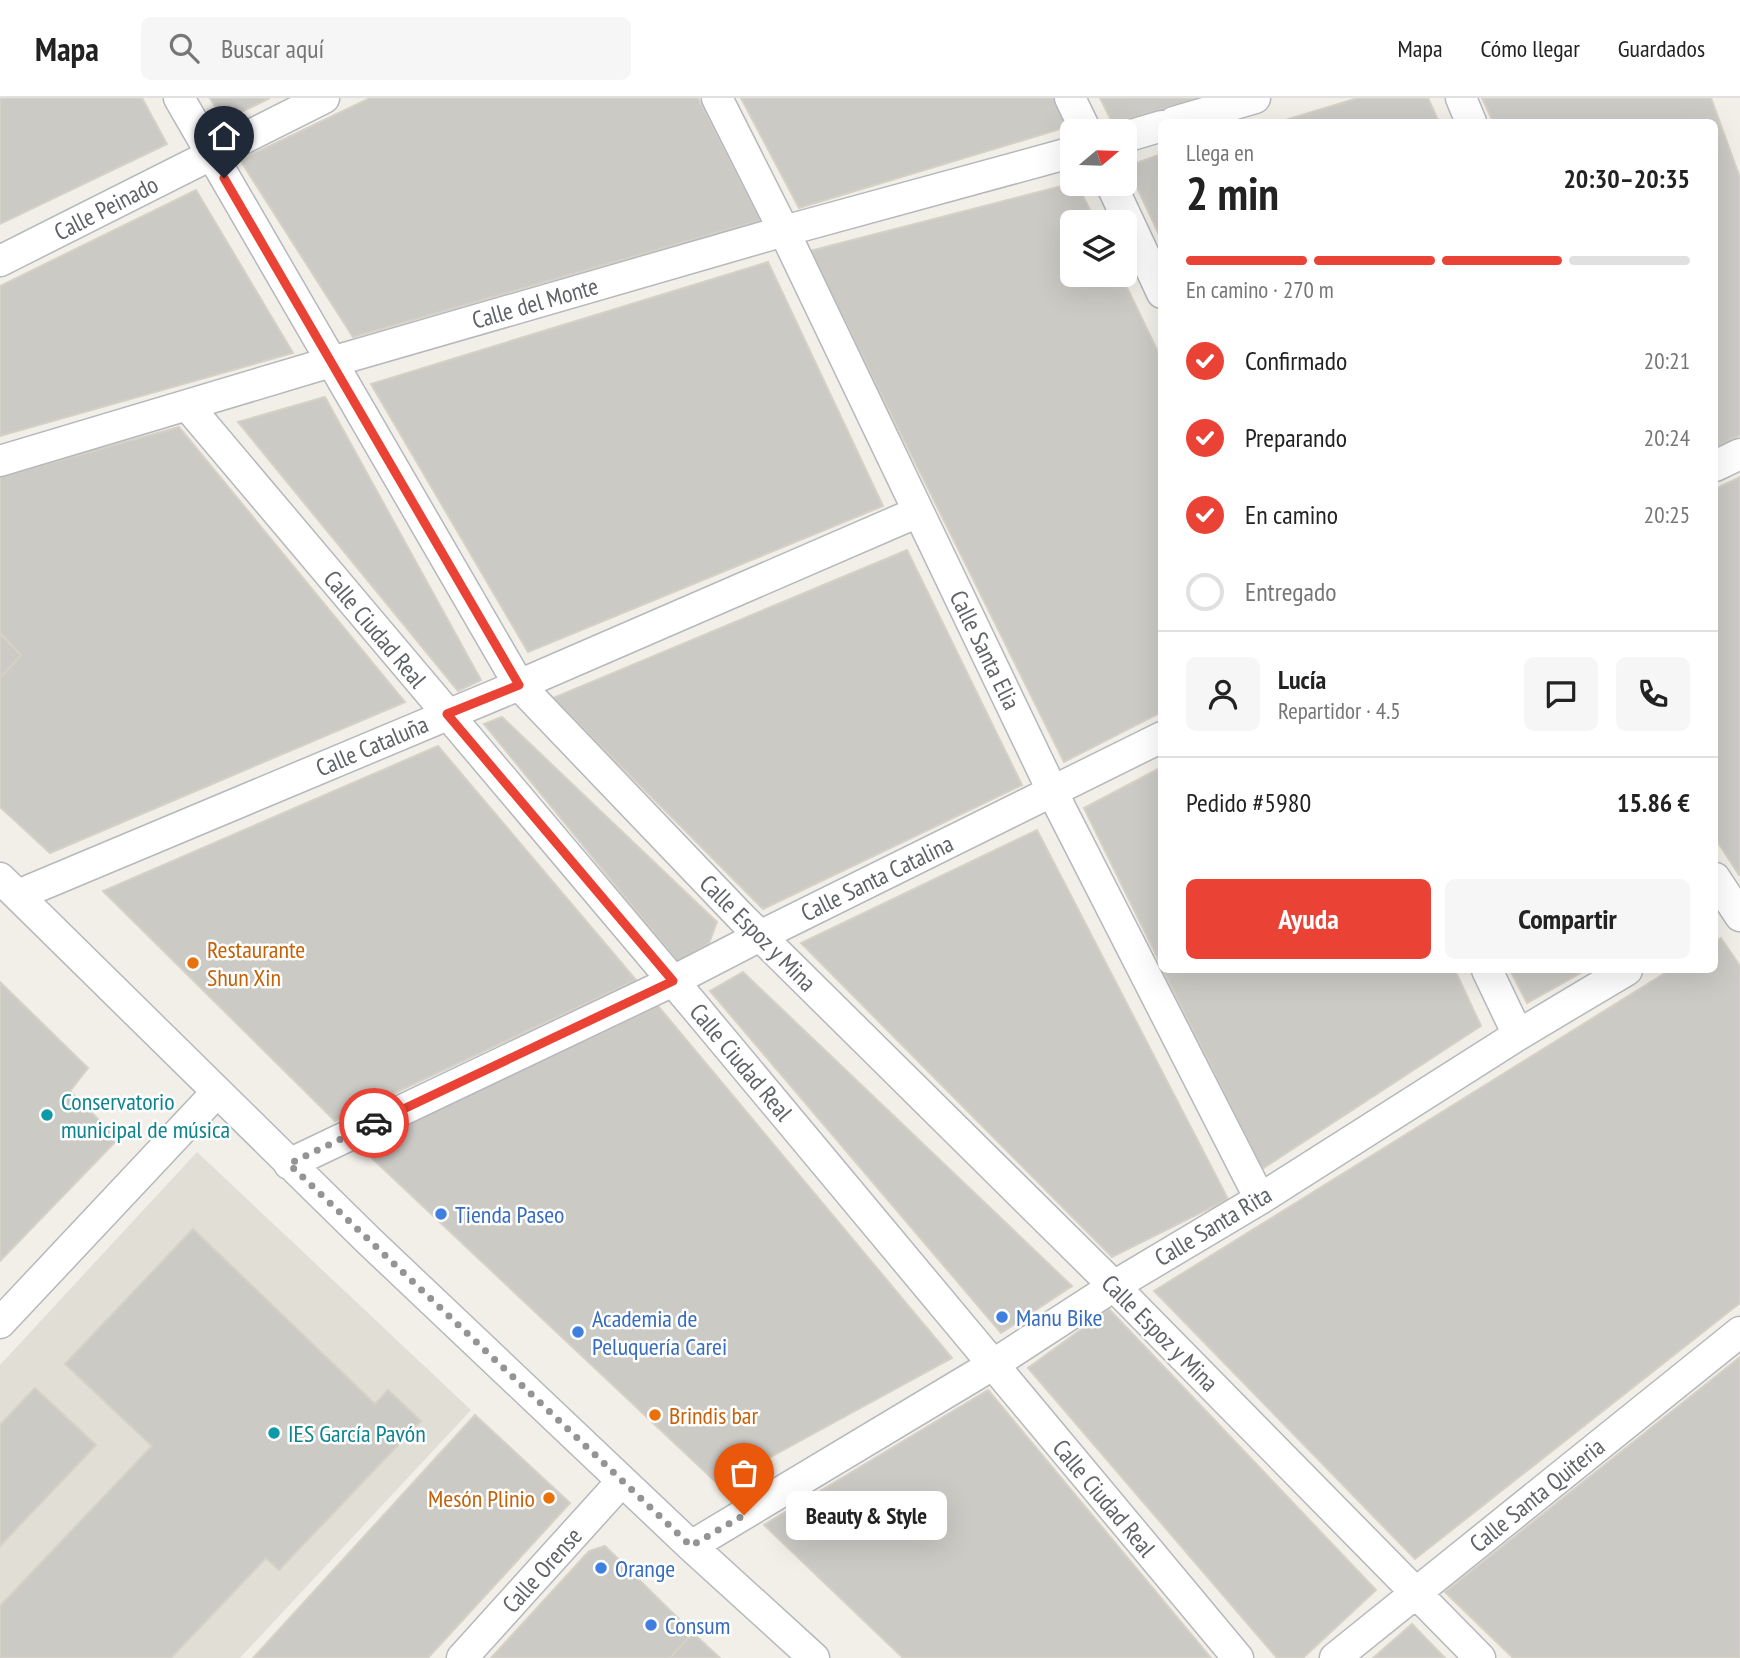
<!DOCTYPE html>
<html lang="es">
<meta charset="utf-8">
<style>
body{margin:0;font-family:"PT Sans Narrow",sans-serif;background:#f6f6f6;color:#222;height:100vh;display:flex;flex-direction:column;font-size:26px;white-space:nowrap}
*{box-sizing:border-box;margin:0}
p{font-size:23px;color:#767676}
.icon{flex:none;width:38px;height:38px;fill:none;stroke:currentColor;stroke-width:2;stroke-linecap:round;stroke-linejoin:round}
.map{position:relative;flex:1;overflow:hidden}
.drawer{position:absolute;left:1158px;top:21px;width:560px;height:854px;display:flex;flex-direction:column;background:#fff;border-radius:10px;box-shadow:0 7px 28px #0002}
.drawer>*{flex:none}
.needle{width:46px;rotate:71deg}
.buttons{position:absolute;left:1060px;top:21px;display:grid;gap:14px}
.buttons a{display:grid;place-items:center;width:77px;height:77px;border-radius:10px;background:#fff;box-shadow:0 7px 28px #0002;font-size:35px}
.pin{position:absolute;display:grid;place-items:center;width:60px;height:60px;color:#fff;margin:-72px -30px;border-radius:50% 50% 50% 0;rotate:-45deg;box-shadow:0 0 7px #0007}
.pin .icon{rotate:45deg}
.courier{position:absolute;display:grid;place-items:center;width:70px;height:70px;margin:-35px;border:5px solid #ea4335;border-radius:50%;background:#fff;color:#222;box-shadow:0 2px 9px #0007}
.bubble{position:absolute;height:49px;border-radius:10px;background:#fff;box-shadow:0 7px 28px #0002;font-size:23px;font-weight:800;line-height:49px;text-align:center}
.head em{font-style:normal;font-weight:800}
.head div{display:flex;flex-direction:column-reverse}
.head{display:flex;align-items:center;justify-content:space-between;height:119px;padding:0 28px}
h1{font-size:46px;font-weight:800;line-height:52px}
.bar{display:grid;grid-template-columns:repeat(4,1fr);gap:10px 7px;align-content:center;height:84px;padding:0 28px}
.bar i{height:9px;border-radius:5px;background:#e0e0e0}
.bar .current{background:#ea4335}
.bar p{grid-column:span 4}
.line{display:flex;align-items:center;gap:18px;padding:0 28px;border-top:2px solid #e0e0e0}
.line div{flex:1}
.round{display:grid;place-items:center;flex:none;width:74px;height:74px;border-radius:10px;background:#f6f6f6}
ol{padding:0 28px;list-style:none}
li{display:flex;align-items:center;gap:21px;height:77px}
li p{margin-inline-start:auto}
li .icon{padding:7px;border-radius:50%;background:#ea4335;color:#fff;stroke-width:4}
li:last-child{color:#767676}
li i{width:38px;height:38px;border:4px solid #e0e0e0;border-radius:50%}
.cta{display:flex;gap:14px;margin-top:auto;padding:14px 28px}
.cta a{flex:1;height:80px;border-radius:10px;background:#ea4335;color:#fff;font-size:28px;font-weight:800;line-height:80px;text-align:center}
.cta a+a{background:#f6f6f6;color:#222}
header{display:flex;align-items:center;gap:42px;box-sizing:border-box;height:98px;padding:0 35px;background:#fff;border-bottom:2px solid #e0e0e0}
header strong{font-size:33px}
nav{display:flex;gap:38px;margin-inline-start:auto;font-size:24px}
.search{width:490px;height:63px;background:#f6f6f6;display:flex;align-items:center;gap:18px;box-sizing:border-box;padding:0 24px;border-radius:10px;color:#767676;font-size:26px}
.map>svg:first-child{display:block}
.education{fill:#e1ded6}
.building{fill:#cccac5;stroke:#d6d1c6;stroke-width:2}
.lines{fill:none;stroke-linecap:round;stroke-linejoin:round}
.minor-casing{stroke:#b5b8bc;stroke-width:33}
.minor{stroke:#fff;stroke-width:30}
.done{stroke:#929495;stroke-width:7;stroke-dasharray:0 12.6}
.route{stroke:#ea4335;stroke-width:9}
.food-dot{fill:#e8710a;stroke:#fff;stroke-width:2.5}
.culture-dot{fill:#0f9aa8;stroke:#fff;stroke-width:2.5}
.shop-dot{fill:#3f7fe0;stroke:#fff;stroke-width:2.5}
.labels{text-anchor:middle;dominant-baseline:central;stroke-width:5;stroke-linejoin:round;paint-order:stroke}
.street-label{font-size:24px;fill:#5f6368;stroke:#fff}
.food-label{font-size:24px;fill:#c56008;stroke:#fff;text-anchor:start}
.culture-label{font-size:24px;fill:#0d838f;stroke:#fff;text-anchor:start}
.shop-label{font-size:24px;fill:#366cbe;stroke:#fff;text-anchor:start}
</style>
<header>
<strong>Mapa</strong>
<div class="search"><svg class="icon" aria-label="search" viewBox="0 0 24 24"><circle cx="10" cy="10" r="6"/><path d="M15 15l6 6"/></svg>Buscar aquí</div>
<nav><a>Mapa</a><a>Cómo llegar</a><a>Guardados</a></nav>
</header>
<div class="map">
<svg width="1740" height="1560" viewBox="0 0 1740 1560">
<rect width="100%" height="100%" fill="#f1efe8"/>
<path class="education" d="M197,1054L471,1312L240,1560H0V1267Z"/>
<path class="building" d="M0,0H142L167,46L0,126Z
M210,0H270L223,23Z
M370,0H698L761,122L353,239L240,62Z
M741,0H1053L1067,29L799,110Z
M1100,0H1201L1113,26Z
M1358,0H1428L1439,24H1279Z
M1482,0H1711L1740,80V337L1715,350V24H1493Z
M1162,56V143L1127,68Z
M1073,85L1077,86L1096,124H1073V177H1121L1162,262V614L1064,664L810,153Z
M196,92L293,255L0,338V188Z
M768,164L883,408L528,554L371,286Z
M325,299L481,582L458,593L238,324Z
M179,329L405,604L50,755L0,709V580L21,557L0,535V379Z
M1740,379V776L1739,777L1715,740V391Z
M907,452L1022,687L763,811L553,600Z
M0,536L21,557L0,580Z
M502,619L717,824L709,845L678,864L484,626Z
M438,648L636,882L335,1023L103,793Z
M1162,669V869L1084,710Z
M1037,732L1228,1101L1112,1159L801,845Z
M1721,840L1740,868V1205L1415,1461L1154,1193L1670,872H1715V844Z
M1163,872H1455L1481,928L1262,1071Z
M1510,872H1586L1527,905Z
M743,874L1072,1188L1001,1235L710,893Z
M0,884L88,970L70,993L118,1041L0,1163Z
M658,908L952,1260L719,1387L359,1048Z
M193,1131L375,1306L388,1292L421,1323L279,1472L266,1460L171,1560H0V1508L152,1348L65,1266Z
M1109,1211L1376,1492L1303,1560H1277L1028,1270Z
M1740,1259V1560H1513L1445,1494Z
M35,1290L96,1347L0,1448V1327Z
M988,1292L1211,1560H903L764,1427Z
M475,1317L570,1405L428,1560H253Z
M605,1448L693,1535L670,1560H491L589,1453Z
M1412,1526L1445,1560H1373Z
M693,1535L720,1560H670Z"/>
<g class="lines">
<g class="minor-casing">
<path id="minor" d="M179,0L519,587L742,820L1114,1188L1480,1560
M717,0L784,133L1061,711L1260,1101
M1070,0L1086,33
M1461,0L1471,24
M1174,24L1255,0
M1125,39L1162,28
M1111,86L1162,195
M0,163L324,0
M187,307L690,903L1238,1560
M0,363L331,264L784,133L1073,54
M1715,368L1740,356
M0,780L368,1142L691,1448L814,1560
M1715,780L1740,818
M18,797L519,587L918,414
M1487,872L1518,937
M289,1066L673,883L760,838L1162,639
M0,1225L217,994
M691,1448L994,1266L1114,1188L1260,1101L1518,937L1627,872
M462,1560L622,1383
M1335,1560L1740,1234"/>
</g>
<use href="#minor" class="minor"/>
</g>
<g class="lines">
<path class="done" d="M374,1025L289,1066L691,1448L744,1417"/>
<path class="route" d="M224,80L519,587L447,616L673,883L374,1025"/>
</g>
<g class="food-dot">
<circle cx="193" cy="865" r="7"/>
<circle cx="655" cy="1317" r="7"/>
<circle cx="549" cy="1400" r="7"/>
</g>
<g class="culture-dot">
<circle cx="47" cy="1017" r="7"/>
<circle cx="274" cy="1335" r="7"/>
</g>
<g class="shop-dot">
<circle cx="441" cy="1116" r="7"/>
<circle cx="1002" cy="1219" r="7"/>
<circle cx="578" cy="1234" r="7"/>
<circle cx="601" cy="1470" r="7"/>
<circle cx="651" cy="1527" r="7"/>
</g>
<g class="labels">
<g class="street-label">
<text transform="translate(106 110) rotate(-27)">Calle Peinado</text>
<text transform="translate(535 205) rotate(-16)">Calle del Monte</text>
<text transform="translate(375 531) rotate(50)">Calle Ciudad Real</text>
<text transform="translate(985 552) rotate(64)">Calle Santa Elia</text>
<text transform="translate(372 648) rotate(-23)">Calle Cataluña</text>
<text transform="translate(877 780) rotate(-26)">Calle Santa Catalina</text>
<text transform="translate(758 835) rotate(45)">Calle Espoz y Mina</text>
<text transform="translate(741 964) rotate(50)">Calle Ciudad Real</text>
<text transform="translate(1213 1128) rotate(-31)">Calle Santa Rita</text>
<text transform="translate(1160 1235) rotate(45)">Calle Espoz y Mina</text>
<text transform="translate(1537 1397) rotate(-39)">Calle Santa Quiteria</text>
<text transform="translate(1104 1400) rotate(50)">Calle Ciudad Real</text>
<text transform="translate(542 1472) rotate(-48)">Calle Orense</text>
</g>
<g class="food-label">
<text x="207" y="851">Restaurante<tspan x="207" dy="28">Shun Xin</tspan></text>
<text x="669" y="1317">Brindis bar</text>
<text x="535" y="1400" text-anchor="end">Mesón Plinio</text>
</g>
<g class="culture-label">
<text x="61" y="1003">Conservatorio<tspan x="61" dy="28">municipal de música</tspan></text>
<text x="288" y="1335">IES García Pavón</text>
</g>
<g class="shop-label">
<text x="455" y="1116">Tienda Paseo</text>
<text x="1016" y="1219">Manu Bike</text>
<text x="592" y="1220">Academia de<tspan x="592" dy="28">Peluquería Carei</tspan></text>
<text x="615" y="1470">Orange</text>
<text x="665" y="1527">Consum</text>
</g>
</g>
</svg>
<div class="buttons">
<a><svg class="needle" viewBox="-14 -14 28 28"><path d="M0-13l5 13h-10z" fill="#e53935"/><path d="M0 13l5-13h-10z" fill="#767676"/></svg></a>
<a><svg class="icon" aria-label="layers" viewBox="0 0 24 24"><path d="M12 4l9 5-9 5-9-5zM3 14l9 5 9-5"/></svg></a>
</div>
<div class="pin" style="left:744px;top:1417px;background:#ea580c"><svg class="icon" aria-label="bag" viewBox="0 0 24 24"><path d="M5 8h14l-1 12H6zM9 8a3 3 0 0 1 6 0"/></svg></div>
<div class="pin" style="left:224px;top:80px;background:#1f2937"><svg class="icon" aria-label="home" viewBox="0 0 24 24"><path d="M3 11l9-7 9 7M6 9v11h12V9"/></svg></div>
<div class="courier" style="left:374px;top:1025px"><svg class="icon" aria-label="car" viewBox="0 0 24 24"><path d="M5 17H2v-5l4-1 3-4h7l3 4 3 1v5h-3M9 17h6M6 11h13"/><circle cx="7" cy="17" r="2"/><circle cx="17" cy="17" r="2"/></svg></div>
<div class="bubble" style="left:786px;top:1393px;width:161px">Beauty &amp; Style</div>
<section class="drawer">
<div class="head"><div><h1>2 min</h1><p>Llega en</p></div><em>20:30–20:35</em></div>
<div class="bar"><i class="current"></i><i class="current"></i><i class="current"></i><i></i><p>En camino · 270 m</p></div>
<ol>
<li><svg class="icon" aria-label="check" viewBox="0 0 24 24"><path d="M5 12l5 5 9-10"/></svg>Confirmado<p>20:21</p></li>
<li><svg class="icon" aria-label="check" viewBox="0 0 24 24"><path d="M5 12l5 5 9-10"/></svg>Preparando<p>20:24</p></li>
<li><svg class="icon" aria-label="check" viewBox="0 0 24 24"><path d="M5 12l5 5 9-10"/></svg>En camino<p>20:25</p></li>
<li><i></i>Entregado</li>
</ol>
<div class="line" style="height:126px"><a class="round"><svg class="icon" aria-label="person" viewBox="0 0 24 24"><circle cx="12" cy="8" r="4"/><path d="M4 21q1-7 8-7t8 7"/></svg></a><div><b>Lucía</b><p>Repartidor · 4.5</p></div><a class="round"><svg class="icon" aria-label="chat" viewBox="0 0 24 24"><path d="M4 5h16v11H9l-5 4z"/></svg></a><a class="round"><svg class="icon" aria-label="phone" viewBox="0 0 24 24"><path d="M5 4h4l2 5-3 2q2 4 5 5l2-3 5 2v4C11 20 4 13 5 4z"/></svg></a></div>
<div class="line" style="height:91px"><div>Pedido #5980</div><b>15.86 €</b></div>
<div class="cta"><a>Ayuda</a><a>Compartir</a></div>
</section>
</div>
